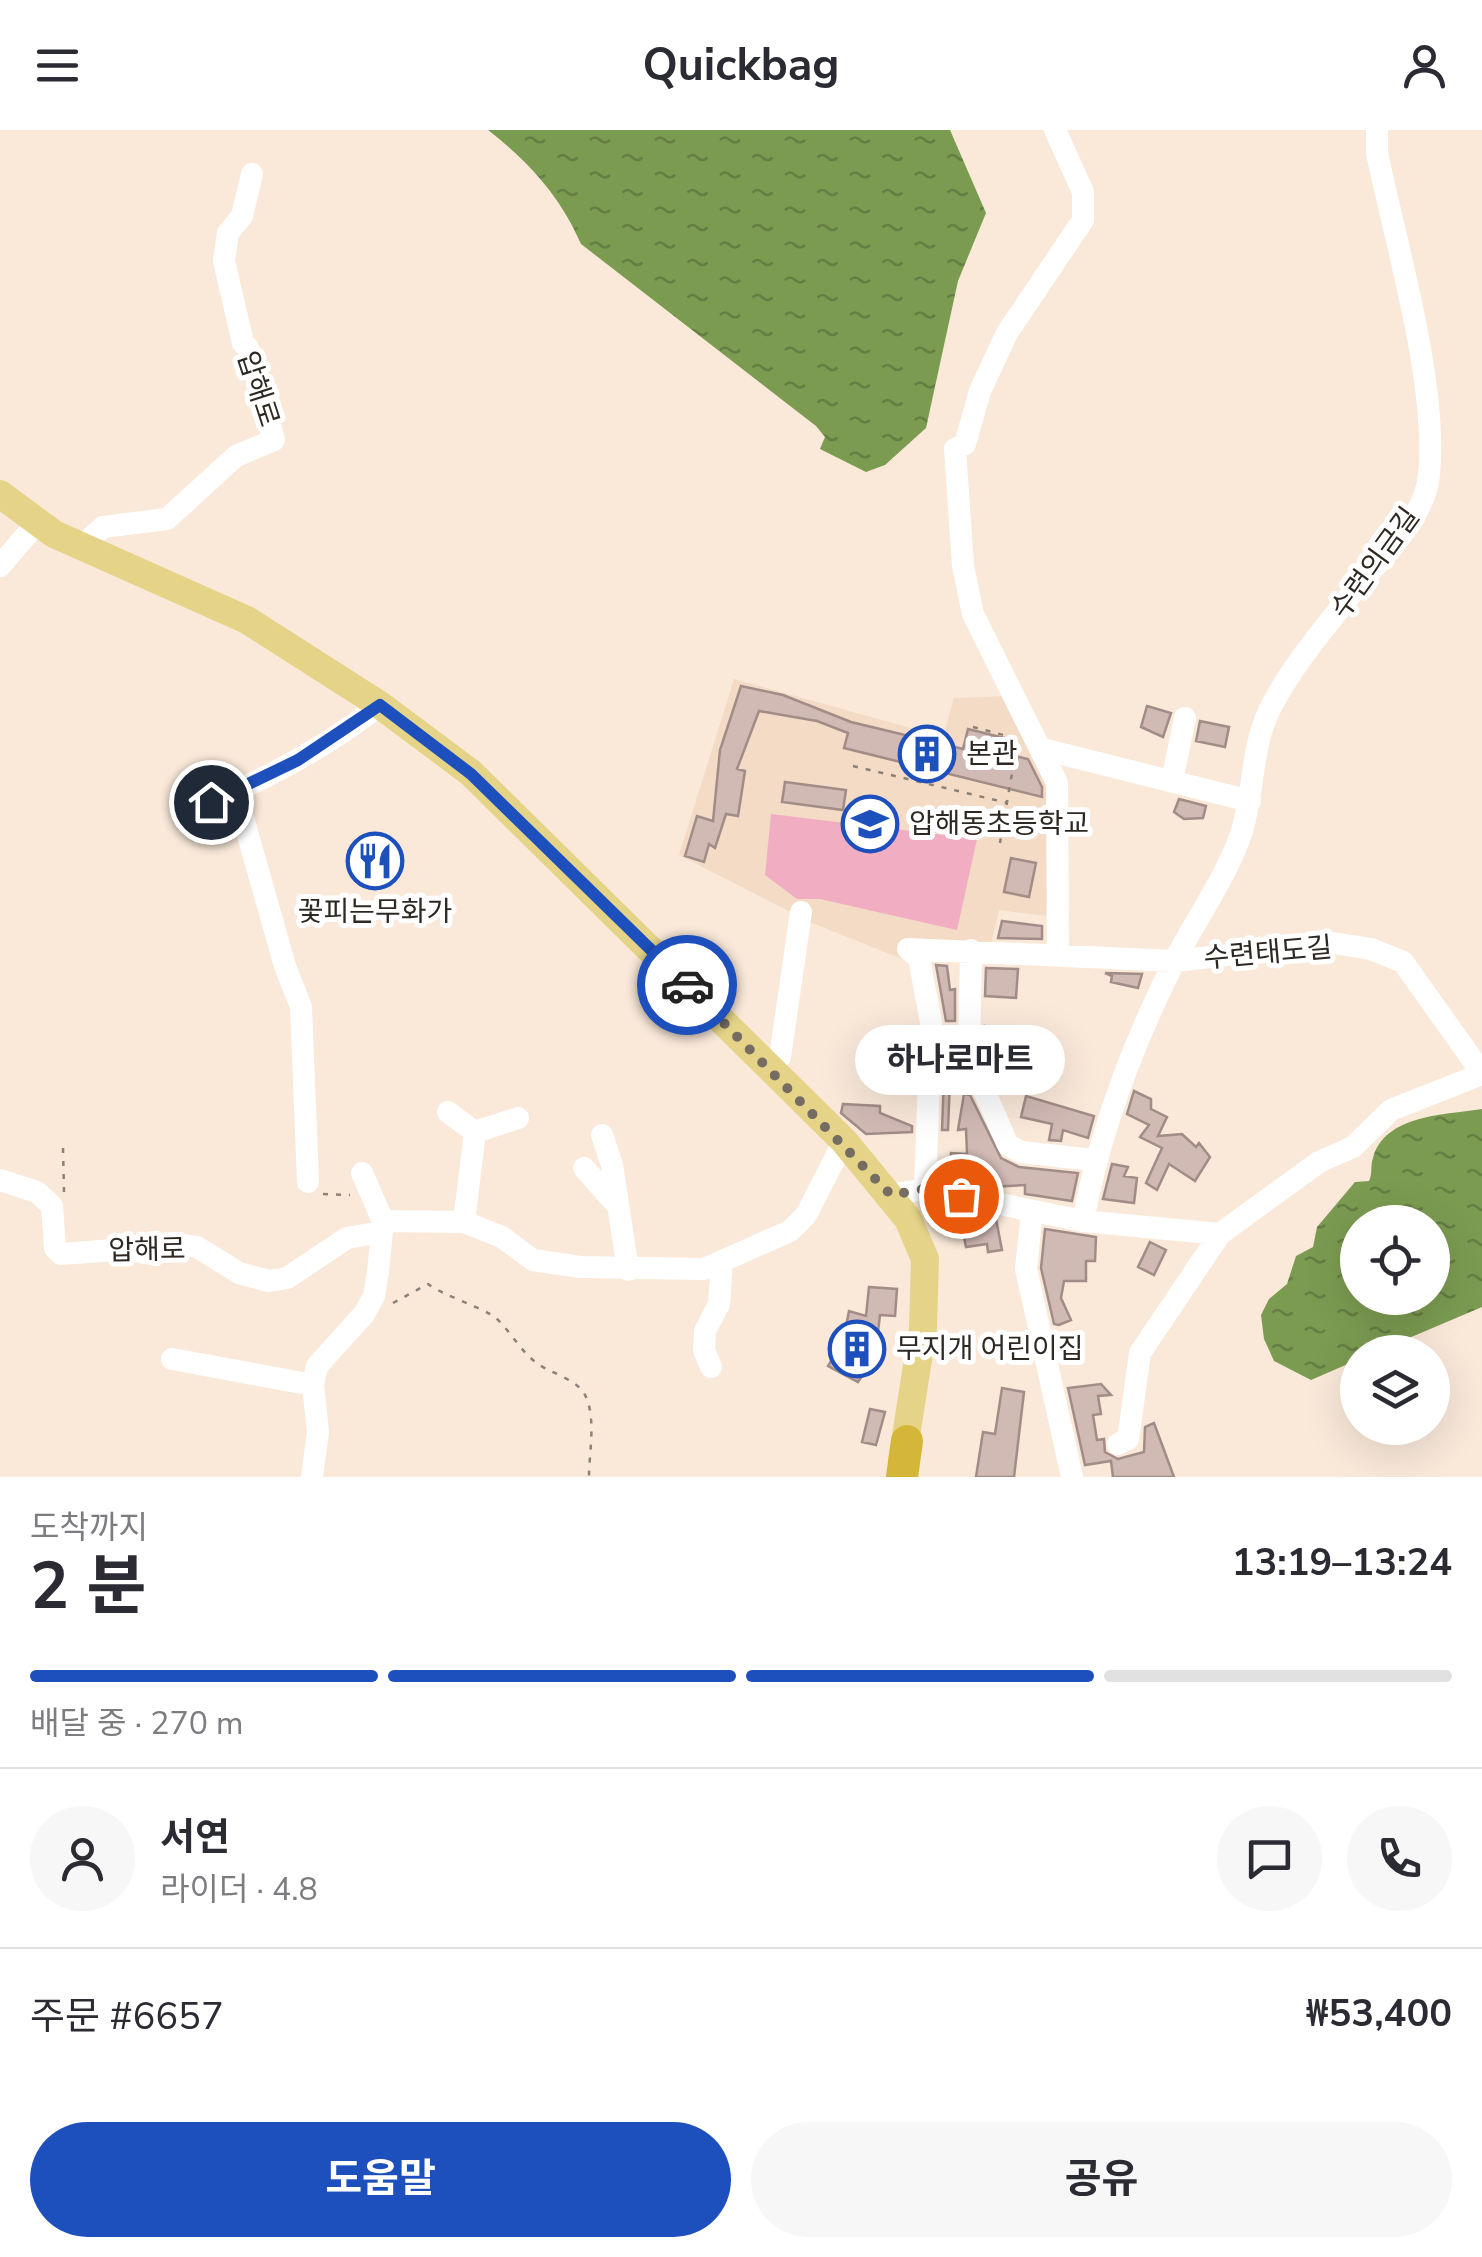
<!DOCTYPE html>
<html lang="ko">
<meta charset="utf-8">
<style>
body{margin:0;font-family:"Nunito Sans","Noto Sans KR",sans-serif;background:#f7f7f7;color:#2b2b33;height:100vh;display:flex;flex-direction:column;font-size:38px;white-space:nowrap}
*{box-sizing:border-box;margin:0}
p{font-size:32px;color:#7c7c81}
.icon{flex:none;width:55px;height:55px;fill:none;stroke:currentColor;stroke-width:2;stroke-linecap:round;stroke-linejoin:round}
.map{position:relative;height:1347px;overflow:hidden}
.drawer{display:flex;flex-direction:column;background:#fff;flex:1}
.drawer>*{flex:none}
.fabs{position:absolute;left:1340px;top:1075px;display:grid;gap:20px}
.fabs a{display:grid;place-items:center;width:110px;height:110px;border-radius:50%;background:#fff;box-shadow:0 10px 40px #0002;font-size:50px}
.pin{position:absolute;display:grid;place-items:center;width:85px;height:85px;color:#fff;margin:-42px;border:5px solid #fff;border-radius:50%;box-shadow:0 2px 10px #0007}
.courier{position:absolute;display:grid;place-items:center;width:100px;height:100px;margin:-50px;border:8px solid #1e50bd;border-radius:50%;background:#fff;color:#222;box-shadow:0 2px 12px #0007}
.bubble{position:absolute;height:70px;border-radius:35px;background:#fff;box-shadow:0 10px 40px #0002;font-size:32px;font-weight:700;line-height:70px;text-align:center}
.summary em{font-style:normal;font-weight:700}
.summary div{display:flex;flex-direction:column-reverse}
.summary{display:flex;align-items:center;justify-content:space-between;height:170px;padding:0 30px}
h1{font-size:65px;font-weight:700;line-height:75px}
.bar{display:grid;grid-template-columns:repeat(4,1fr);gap:15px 10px;align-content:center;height:120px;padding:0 30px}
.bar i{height:12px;border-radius:8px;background:#e1e1e2}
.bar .active{background:#1e50bd}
.bar p{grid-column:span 4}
.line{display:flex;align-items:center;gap:25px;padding:0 30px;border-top:2px solid #e1e1e2}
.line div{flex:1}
.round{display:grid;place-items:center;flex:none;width:105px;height:105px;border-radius:52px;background:#f7f7f7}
.button{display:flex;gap:20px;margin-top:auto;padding:20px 30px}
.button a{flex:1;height:115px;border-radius:60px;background:#1e50bd;color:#fff;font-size:40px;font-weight:700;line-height:115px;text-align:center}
.button a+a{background:#f7f7f7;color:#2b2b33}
header{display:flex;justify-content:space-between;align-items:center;height:130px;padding:0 30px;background:#fff;font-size:45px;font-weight:700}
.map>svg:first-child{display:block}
.built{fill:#f3dbc6}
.garden{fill:#f1adc1}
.water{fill:url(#water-ripples);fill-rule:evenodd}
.building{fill:#d1b9b4;stroke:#a28c87;stroke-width:2.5}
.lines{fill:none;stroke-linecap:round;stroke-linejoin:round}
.path{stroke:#8c8176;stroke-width:2.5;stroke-dasharray:5 8;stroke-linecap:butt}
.minor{stroke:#fff;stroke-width:22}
.major{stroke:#e5d488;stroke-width:28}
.highway{stroke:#d4b739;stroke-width:32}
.done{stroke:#756c62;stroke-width:10;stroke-dasharray:0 18}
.route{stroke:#1e50bd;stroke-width:12}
.labels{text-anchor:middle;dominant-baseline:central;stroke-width:10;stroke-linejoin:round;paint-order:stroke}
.street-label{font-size:28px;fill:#2e2822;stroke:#fff}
.poi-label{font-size:28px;fill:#2e2822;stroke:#fff;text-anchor:start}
</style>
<header><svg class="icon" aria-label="menu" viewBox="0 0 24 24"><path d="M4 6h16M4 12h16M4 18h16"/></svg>Quickbag<svg class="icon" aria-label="person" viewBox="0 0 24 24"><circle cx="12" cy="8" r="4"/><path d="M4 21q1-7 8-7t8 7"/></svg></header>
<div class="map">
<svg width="1482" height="1347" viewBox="0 0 1482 1347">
<defs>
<pattern id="water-ripples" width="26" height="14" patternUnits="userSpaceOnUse" patternTransform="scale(2.5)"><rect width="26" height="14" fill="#7b9b51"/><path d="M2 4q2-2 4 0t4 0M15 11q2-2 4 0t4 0" fill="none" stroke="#657e43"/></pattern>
</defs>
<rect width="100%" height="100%" fill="#fae9d9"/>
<path class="built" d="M734,549L943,607L954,568L1009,566L1055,663L1046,786L999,780L991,814H911L902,829L812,793L679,725Z"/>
<path class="garden" d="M771,684L977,709L957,800L820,769H797L765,745Z"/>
<path class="water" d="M488,0H950L986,83L958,151L926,298L885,335L866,342L820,319L825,307L816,296L581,114C560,66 529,32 488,0Z
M1482,979V1177L1376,1222H1358L1357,1230L1311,1250L1274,1231L1264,1209L1261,1185L1269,1169L1287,1154L1296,1126L1313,1117L1317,1097L1355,1052L1369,1051C1373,1042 1370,1036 1373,1028C1385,984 1446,985 1482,979ZM1358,1092H1432V1168H1358Z"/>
<path class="building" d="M741,556L783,565L851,592L963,619L968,599L1008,609L1005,624L1028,629L1042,657V667L844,618L848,603L817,591L759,581L737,639L745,641L738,686L726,684L715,718L709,714L704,732L685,726L697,686L713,691L720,620Z
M1147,576L1171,583L1163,607L1141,597Z
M1200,591L1229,597L1225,617L1196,611Z
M785,652L846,660L843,680L782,672Z
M1179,669L1206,676L1203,688L1184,689L1174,682Z
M1011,728L1036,733L1029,767L1004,762Z
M1002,791L1042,796V809L998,808Z
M936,835L947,836L950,860L955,859V891H946Z
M986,838L1018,839L1016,868L985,866Z
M1105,843L1142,844L1138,858L1111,852L1112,846Z
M985,896L1004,900L1000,921L984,918Z
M945,920L951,924L948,1000H942Z
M1011,920L1038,927L1029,946L1006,940Z
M1134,961L1151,969V979L1167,987L1158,1006L1182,1004L1196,1017L1199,1013L1210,1027L1195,1051L1169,1034L1157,1060L1146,1053L1162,1018L1140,1007L1149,995L1127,984Z
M964,964L970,965L1001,1028L1019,1037L1078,1043L1072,1071L1025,1064V1055L990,1057L950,1049L951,1023L967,1024L966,999L958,1000Z
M1026,966L1094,986L1088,1008L1063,1000L1061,1011L1049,1010L1052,994L1021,987Z
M843,974L880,976V983L912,996V1002L866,1004L841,983Z
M1112,1034L1128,1037L1124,1046L1137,1048L1134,1073L1103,1069Z
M934,1076L996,1089L1002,1120L988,1122L987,1114L966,1117L961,1092L932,1088Z
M1045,1099L1096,1107L1095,1131H1086V1151H1064L1061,1168L1071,1190L1059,1195L1054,1194L1041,1138Z
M1150,1112L1166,1120L1154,1145L1138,1137Z
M869,1157L897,1159L895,1186L880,1185L875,1226L858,1252L828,1236L843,1212L849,1181L866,1186Z
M1101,1254L1111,1265L1098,1266L1101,1284L1093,1285L1097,1310L1104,1309L1105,1322L1118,1329L1144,1322L1145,1297L1154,1293L1174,1347H1113L1111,1331L1085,1335L1068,1258Z
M1002,1258L1024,1262L1014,1347H976L983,1302L995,1304Z
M870,1279L885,1282L876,1315L862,1312Z"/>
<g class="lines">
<path class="path" d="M973,597L1011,607L1016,620L1000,713
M853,636L1008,673
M63,1018L64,1062
M323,1064L350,1065
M393,1173L428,1154C444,1166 484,1178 496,1188C511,1202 521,1222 538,1234C551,1243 575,1249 584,1263C597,1286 589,1322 589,1347"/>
<path class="minor" d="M1055,0L1083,62V90L1007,203L980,261L965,314L955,319L963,436L973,484L1057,653L1058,824
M80,417L103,397L167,389L236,326L274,310L248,218L243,213L224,131L228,103L242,86L252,44
M0,436L36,394
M1042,619L1250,671
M1172,651L1185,588
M236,663L285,836L301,877L308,1052
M187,681C256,655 321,621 380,575
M971,820L969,926L1008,1015L1021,1022L1094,1030
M771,937L780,927L801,782
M448,982L475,1002
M602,1005L612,1035L628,1140
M584,1038L616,1074
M0,1050L37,1062L52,1076L55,1118L61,1124L128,1119L145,1123L184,1115L197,1117L239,1143L269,1151L287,1148L347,1108L381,1102
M925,1059L931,893L919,828L908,819L1175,831L1333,813L1371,819L1403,832L1482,943
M891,1065L925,1059L1083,1091C1100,1000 1134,911 1176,828C1197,788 1225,748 1240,707C1255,664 1250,615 1272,575C1293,534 1328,494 1356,458C1384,424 1424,390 1429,345C1438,254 1396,115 1377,23V0
M1032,1081L1026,1139L1072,1347
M383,1091L464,1092L502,1107L533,1130L580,1137L704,1139L790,1101L806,1085L844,1011
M1083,1091L1220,1104L1319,1032L1353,1017L1391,980L1482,944
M464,1092L475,1002L518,988
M172,1229L313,1255
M711,1237L704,1220L705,1201L719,1174L722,1133
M1118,1314L1128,1309L1140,1223L1220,1104
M312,1347L318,1302L313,1255L317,1236L364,1184L374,1166L378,1142L383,1091L362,1043"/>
<path class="major" d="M0,364L54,404L247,490L380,575L471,643L844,1011L908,1089L925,1129L923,1198L902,1331"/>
<path class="highway" d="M902,1347L907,1311"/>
</g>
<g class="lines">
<path class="done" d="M687,855L891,1065L925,1059L961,1066"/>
<path class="route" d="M211,672L298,630L380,575L471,644L687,855"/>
</g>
<defs>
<g id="building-ring" transform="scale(2.875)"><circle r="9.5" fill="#fff" stroke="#1e50bd" stroke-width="1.5"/><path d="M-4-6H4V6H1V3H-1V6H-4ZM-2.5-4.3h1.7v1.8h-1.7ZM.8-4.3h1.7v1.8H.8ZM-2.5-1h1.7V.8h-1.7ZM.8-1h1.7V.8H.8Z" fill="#1e50bd"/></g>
<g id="school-ring" transform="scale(2.875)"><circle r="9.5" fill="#fff" stroke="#1e50bd" stroke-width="1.5"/><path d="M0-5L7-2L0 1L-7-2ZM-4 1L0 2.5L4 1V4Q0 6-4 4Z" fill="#1e50bd"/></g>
<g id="restaurant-ring" transform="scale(2.875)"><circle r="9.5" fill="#fff" stroke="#1e50bd" stroke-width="1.5"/><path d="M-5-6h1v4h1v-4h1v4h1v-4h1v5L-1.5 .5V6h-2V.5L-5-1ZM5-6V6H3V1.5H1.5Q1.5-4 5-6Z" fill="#1e50bd"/></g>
</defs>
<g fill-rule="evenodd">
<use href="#building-ring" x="927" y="624"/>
<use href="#school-ring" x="870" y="694"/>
<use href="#restaurant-ring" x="375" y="731"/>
<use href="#building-ring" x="857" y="1219"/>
</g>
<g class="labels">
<g class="street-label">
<text transform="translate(258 259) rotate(72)">압해로</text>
<text transform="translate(1375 433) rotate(-54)">수련의금길</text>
<text transform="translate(1268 823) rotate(-5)">수련태도길</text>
<text transform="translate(147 1120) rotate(-1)">압해로</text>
</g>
<g class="poi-label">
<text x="966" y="624">본관</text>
<text x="909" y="694">압해동초등학교</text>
<text x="375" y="782" text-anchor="middle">꽃피는무화가</text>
<text x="896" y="1219">무지개 어린이집</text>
</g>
</g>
</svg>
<div class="fabs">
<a><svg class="icon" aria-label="locate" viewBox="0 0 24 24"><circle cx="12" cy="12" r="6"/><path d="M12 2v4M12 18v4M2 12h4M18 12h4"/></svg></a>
<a><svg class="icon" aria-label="layers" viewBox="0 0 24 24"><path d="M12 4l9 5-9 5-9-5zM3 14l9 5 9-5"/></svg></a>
</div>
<div class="pin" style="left:961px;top:1066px;background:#ea580c"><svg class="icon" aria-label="bag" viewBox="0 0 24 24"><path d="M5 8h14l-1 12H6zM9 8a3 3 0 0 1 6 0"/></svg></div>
<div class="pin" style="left:211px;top:672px;background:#1f2937"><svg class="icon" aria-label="home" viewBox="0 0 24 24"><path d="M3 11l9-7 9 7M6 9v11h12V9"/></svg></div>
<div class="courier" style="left:687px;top:855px"><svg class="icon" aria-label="car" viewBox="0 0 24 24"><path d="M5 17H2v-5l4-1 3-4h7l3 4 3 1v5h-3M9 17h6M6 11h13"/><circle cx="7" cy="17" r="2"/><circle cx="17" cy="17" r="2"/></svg></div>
<div class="bubble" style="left:855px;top:895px;width:210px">하나로마트</div>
</div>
<section class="drawer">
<div class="summary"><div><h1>2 분</h1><p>도착까지</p></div><em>13:19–13:24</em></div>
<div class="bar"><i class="active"></i><i class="active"></i><i class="active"></i><i></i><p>배달 중 · 270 m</p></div>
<div class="line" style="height:180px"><a class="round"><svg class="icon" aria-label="person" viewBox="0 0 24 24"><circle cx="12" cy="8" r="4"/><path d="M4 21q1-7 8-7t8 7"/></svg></a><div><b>서연</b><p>라이더 · 4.8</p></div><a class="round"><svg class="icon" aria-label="chat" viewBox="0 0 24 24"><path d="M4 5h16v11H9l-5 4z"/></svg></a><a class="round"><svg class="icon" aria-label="phone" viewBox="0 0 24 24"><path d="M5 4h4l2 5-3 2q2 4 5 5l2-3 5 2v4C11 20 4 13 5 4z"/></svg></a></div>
<div class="line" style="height:130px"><div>주문 #6657</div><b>₩53,400</b></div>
<div class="button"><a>도움말</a><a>공유</a></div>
</section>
